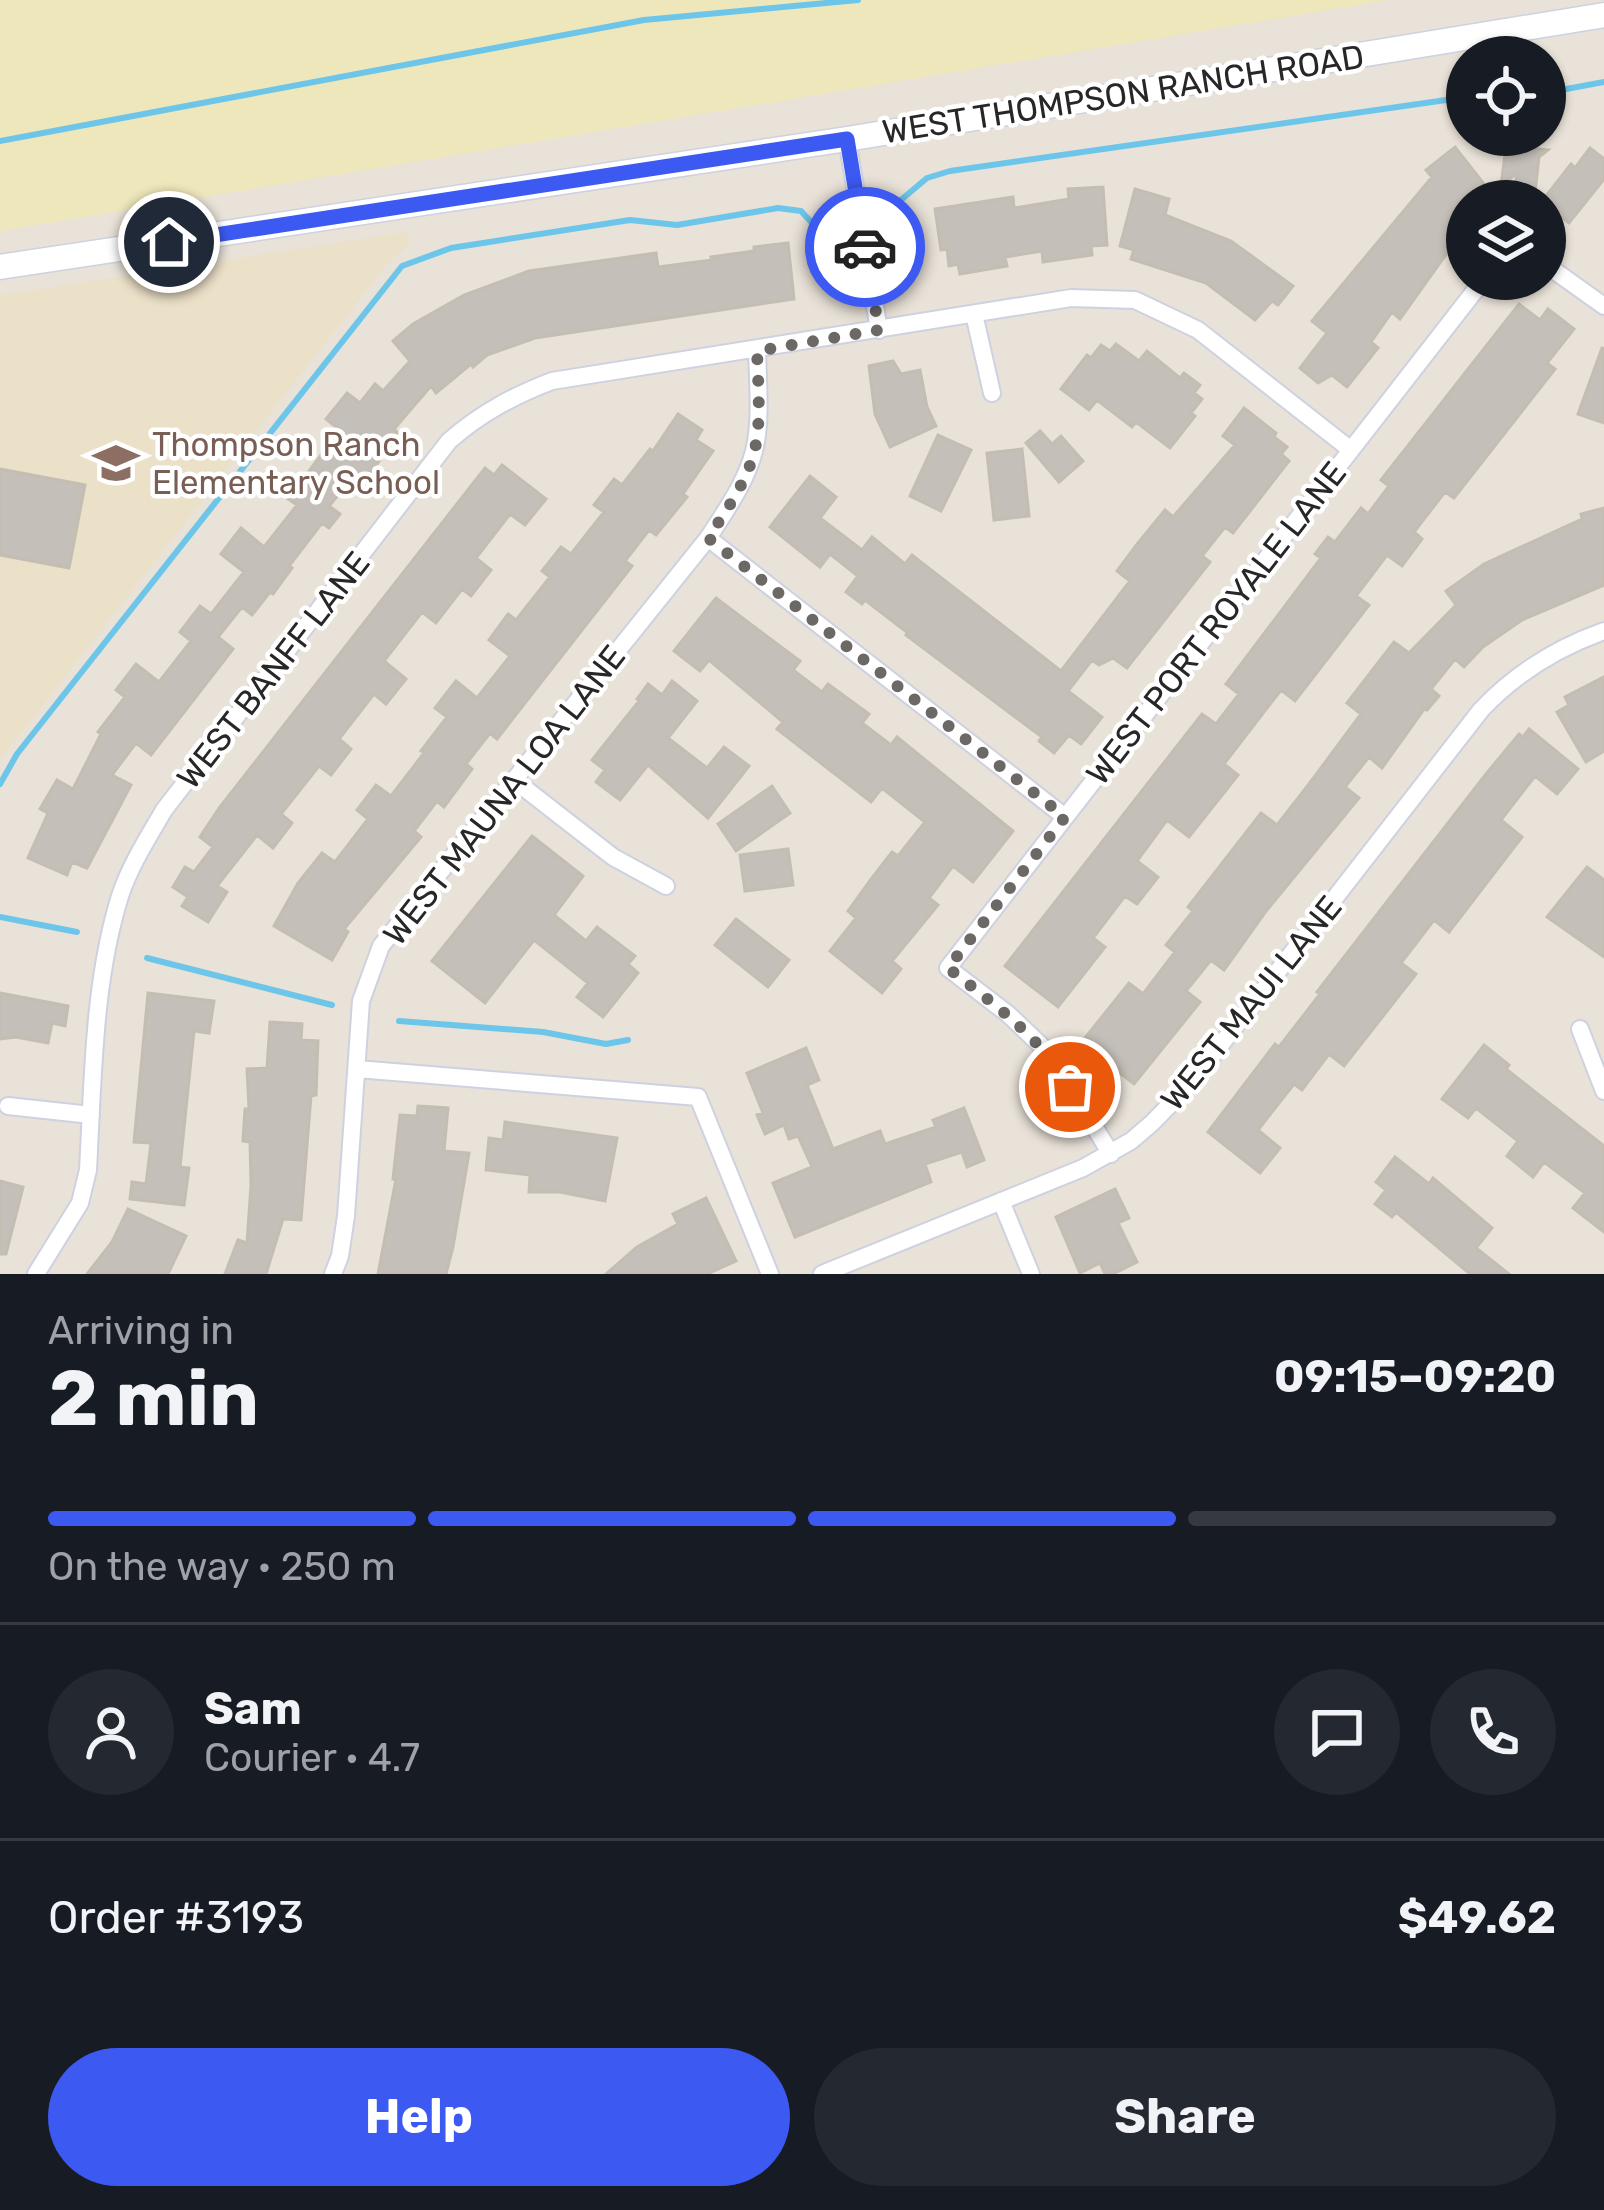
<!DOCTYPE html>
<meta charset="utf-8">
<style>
body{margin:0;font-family:Rubik,sans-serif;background:#242831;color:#f1f3f6;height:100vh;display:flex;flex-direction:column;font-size:45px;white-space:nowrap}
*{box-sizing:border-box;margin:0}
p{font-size:39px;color:#9ea1a6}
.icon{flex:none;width:66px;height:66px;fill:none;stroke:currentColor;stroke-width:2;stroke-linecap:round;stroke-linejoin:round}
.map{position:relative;height:1274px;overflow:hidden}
.drawer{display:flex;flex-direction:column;background:#171b24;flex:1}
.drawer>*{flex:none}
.fabs{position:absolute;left:1446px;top:36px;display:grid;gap:24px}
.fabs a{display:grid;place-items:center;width:120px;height:120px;border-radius:50%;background:#171b24;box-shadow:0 3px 9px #0004;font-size:60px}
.pin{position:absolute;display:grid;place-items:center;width:102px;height:102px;color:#fff;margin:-51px;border:6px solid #fff;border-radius:50%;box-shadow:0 3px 12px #0007}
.courier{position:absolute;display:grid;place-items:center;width:120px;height:120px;margin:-60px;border:9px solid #3c5af2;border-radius:50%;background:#fff;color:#222;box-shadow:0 3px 15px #0007}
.overview em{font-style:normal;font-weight:700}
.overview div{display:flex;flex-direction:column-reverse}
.overview{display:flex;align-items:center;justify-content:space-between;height:204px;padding:0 48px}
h1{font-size:78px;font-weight:700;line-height:90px}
.bar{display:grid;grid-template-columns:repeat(4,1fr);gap:18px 12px;align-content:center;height:144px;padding:0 48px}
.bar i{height:15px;border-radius:9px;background:#363941}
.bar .on{background:#3c5af2}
.bar p{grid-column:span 4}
.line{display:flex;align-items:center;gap:30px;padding:0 48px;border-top:3px solid #363941}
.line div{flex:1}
.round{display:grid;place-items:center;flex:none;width:126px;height:126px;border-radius:63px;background:#242831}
.button{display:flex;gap:24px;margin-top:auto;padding:24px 48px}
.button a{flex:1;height:138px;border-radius:72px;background:#3c5af2;color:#fff;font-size:48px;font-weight:700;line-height:138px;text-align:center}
.button a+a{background:#242831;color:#f1f3f6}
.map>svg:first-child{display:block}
.education{fill:#ebe0c8}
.sand{fill:#eee7bb}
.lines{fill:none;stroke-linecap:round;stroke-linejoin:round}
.stream{stroke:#6dc6e9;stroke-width:6}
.building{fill:#c4bfb8;stroke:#c4beb2;stroke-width:3}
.street-casing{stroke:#ced1e0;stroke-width:20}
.secondary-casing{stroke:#ced1e0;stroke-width:27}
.street{stroke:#fff;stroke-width:16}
.secondary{stroke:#fff;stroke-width:24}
.done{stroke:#6b6865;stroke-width:12;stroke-dasharray:0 21.6}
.route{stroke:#3c5af2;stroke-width:15}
.labels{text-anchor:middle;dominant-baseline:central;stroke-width:9;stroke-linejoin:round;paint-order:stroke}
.street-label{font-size:33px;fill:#272727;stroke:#fff}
.education-label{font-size:33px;fill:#785e54;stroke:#fff;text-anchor:start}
</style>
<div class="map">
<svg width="1604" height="1274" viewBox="0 0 1604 1274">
<rect width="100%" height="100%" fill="#e9e2d8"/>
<path class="education" d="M406,232L410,243L383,269L0,760V295Z"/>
<path class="sand" d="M0,0H1388L0,231Z"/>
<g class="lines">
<path class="stream" d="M1545,93L1604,82
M0,141L644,20L858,0
M889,210L927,178L950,171L1467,97
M0,784L17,754L402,266L451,248L630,220L677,225L778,208L801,211L812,223L826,220
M0,917L77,932
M147,958L332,1005
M399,1021L543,1032L606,1044L628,1040"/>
</g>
<path class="building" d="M1506,146L1548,150L1539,157L1534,201L1514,199L1517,173L1501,186Z
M1455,147L1491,193L1481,201H1467V225L1400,319L1392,312L1371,342L1378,348L1347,387L1332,375L1318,383L1300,368L1327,333L1312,321L1432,177L1426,170Z
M1590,148L1604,159V179L1569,223L1542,201L1571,164L1575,168Z
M1103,187L1107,245L1091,246L1092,255L1043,262L1042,251L1005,257L1007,266L960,274L958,264L949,266L947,249L941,250L935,209L1013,197L1014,208L1069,199L1068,189Z
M1135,189L1169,199L1165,215L1231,241L1293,286L1278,305L1272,301L1255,320L1206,283L1131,259L1134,250L1120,246Z
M788,243L794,299L535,338L487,355L473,367L471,364L436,393L431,386L394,429L399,434L363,483L354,476L329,506L340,514L329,528L322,523L289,566L292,568L273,594L270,592L252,615L242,607L218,637L233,649L151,755L136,743L112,775L131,785L87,868L72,862L67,875L28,858L48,813L40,809L57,780L73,789L101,734L98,732L125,697L116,690L136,664L159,682L191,641L180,632L200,606L211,614L244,572L221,554L241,528L264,547L297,505L288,499L340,430L326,419L347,393L360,403L375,384L383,391L410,361L393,341L413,324L464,295L529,271L656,253L658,267L712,260L711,257L754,251V247Z
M1519,304L1540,320L1548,309L1574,329L1547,363L1555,369L1454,498L1445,492L1414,532L1422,539L1402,566L1387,555L1356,596L1369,605L1295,701L1281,690L1254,725L1224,764L1238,775L1189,837L1167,820L1137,861L1158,877L1137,904L1125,896L1093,938L1105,947L1058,1007L1005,966L1202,714L1216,724L1239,694L1226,684L1321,558L1315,554L1328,537L1335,542L1361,508L1368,514L1389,486L1381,480Z
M1116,344L1139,361L1147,351L1180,378L1184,373L1200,385L1194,393L1202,399L1191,413L1195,416L1170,448L1136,422L1132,427L1097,400L1089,410L1061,389L1087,355L1091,358L1101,345L1110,351Z
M1602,348L1604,349V423L1578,414Z
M893,361L901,374L920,370L927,407L936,426L890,447L875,414L869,366Z
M1244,408L1276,433L1274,437L1287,447L1281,454L1289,461L1233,533L1225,527L1202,556L1210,562L1127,668L1113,658L1099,665L1092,660L1068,691L1102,717L1081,744L1069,735L1054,753L1039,741L1042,737L906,635L908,633L865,600L862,604L846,592L858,576L830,554L820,567L770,527L810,476L836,497L820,518L862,550L872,537L905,564L912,555L1061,671L1130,581L1117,571L1138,543L1165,510L1173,517L1235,445L1223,436Z
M678,414L702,430L696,440L713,451L683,494L687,497L656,535L649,530L625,561L632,566L497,739L490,733L466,764L472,769L444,807L437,801L414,831L421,837L344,929L348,932L332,960L274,926L298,883L322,853L335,862L368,819L357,810L376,785L391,796L424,753L421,751L447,717L435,708L456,681L477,698L510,656L489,640L508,614L516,620L550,577L542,571L561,547L571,554L604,512L594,505L614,479L622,485L650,449L653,451Z
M1040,431L1052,444L1061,436L1083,461L1059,482L1026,443Z
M938,435L971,450L941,511L910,496Z
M1022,449L1029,516L994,520L987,453Z
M502,465L546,499L525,525L510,514L476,558L491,570L471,596L462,589L436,623L422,612L384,661L406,679L386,704L374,694L339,739L351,749L331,775L319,766L281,814L292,823L273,848L257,835L217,886L227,892L208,922L182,906L188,897L173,887L185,867L194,872L213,847L200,837L220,807L485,468L494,475Z
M0,469L85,485L69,568L0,555Z
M1604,508V585L1522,620L1483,647L1464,667L1455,659L1431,689L1439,696L1427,710L1425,708L1382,768L1369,757L1345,787L1359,798L1267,910L1224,970L1211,960L1186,991L1200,1002L1134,1084L1081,1043L1129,983L1143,994L1175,952L1166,945L1193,911L1188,907L1261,813L1277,825L1309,784L1361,714L1347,703L1394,642L1409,653L1456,605L1446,591L1484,564L1582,519L1581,514Z
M716,598L800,661L793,670L822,692L828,684L869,714L862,723L891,745L897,737L1013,831L973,882L953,866L929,898L938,905L892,961L901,969L882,993L830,951L856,918L848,911L872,878L892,852L898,856L925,822L882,788L871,802L777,729L783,722L709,660L700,671L674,651Z
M1604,677V751L1586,762L1557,712L1569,705L1565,697Z
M672,681L697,701L668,738L707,768L724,747L749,766L708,818L648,765L620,800L596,782L605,770L592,760L639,701L637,699L648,684L662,695Z
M1529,729L1578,769L1557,794L1535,776L1501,820L1522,837L1449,932L1434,920L1401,963L1416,974L1344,1066L1329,1054L1302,1090L1294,1084L1258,1130L1280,1148L1260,1173L1208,1132L1275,1044L1279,1047L1320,994L1317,992L1486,774L1519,734L1523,737Z
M772,786L790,813L736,851L718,824Z
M532,836L583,876L554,915L586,941L597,927L635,956L628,964L638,973L603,1017L577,997L588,983L534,940L485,1003L432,961Z
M788,849L793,885L745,891L740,855Z
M1587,867L1604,880V957L1547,917Z
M736,919L789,960L768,987L715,945Z
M0,993L68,1006L65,1026L52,1023L48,1043L16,1037L0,1039Z
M148,993L214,1001L209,1033L194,1031L180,1167L189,1168L184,1205L130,1199L132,1182L146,1184L151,1143L134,1142Z
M270,1022L302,1024L301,1040L318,1041L316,1095L311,1096L301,1220L283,1219L266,1274H225L238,1240L247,1243L251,1185L250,1142L243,1141L245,1109H249L247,1069L267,1068Z
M1484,1045L1509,1065L1506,1069L1604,1146V1232L1573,1208L1585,1193L1544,1162L1533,1177L1507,1156L1518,1141L1476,1108L1468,1118L1442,1099Z
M806,1048L819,1080L807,1085L833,1149L880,1131L885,1144L936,1127L933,1120L964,1108L984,1160L967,1167L962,1152L925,1164L931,1182L795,1237L773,1183L812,1167L798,1136L789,1139L784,1125L765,1134L757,1115L763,1113L747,1073Z
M418,1106L448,1108L444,1151L469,1153L453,1247L446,1274H378L396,1179H393L400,1115L417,1116Z
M505,1122L617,1138L605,1201L560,1192H529L530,1175L486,1170L489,1138L503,1140Z
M1395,1157L1429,1184L1433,1178L1492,1228L1476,1248L1509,1274H1470L1396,1212L1392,1217L1375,1204L1386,1190L1376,1182Z
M0,1181L23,1187L6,1254H0Z
M1115,1189L1129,1218L1118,1223L1137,1262L1113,1274H1105L1100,1263L1080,1273L1056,1217Z
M706,1198L736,1261L707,1274H606L637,1247L678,1224L673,1214Z
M128,1209L186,1236L168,1274H87L112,1242Z"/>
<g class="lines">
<g class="street-casing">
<path id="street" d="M847,139L879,330
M1545,264L1604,306
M974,314L992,393
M708,538L1065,817
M514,780L613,857L666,886
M1580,1029L1604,1091
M357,1069L698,1097L770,1274
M8,1106L91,1115
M1111,1154L1049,1053L1008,1014L948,968L1484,279
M1001,1201L1031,1274
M36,1274L80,1203L88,1170C93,1080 93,980 121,893C131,864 149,836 164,810L449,441C481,413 513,396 552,381L1071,298L1135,300L1198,330L1351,450
M333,1274L340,1256L346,1216L361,1001L381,946L708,538C762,457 761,447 757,351
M822,1274L1083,1168L1131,1141L1152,1123L1191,1083L1481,710C1516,673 1556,648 1604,631"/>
</g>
<g class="secondary-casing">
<path id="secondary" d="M0,267L847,139L1604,15"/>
</g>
<use href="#street" class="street"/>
<use href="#secondary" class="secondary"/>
</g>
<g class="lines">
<path class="done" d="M865,247L879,330L757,351C761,447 763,457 708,538L1065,817L948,968C994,1004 1039,1036 1070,1087"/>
<path class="route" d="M169,242L847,139L865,247"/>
</g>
<defs>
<g id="school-bare" transform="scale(3.6)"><path d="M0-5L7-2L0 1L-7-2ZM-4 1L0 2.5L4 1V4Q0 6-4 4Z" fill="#8d6e63" stroke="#fff" stroke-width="2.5" paint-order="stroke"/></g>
</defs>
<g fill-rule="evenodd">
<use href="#school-bare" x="116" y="463"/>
</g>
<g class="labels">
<g class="street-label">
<text transform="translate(1123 94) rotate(-9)">WEST THOMPSON RANCH ROAD</text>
<text transform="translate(1216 623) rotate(-52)">WEST PORT ROYALE LANE</text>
<text transform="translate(273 670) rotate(-52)">WEST BANFF LANE</text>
<text transform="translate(504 795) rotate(-52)">WEST MAUNA LOA LANE</text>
<text transform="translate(1251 1003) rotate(-51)">WEST MAUI LANE</text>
</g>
<g class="education-label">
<text x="152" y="444">Thompson Ranch<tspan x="152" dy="38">Elementary School</tspan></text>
</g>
</g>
</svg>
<div class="fabs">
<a><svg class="icon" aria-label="locate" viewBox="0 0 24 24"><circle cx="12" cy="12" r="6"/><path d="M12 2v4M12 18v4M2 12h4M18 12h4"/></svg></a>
<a><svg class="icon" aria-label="layers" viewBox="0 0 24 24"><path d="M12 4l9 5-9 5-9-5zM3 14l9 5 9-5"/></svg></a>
</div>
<div class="pin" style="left:1070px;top:1087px;background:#ea580c"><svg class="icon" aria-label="bag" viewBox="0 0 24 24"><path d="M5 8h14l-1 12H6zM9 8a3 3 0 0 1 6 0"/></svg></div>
<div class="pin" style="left:169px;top:242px;background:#1f2937"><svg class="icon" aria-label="home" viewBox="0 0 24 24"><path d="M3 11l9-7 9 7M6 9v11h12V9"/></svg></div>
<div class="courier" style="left:865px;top:247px"><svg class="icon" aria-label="car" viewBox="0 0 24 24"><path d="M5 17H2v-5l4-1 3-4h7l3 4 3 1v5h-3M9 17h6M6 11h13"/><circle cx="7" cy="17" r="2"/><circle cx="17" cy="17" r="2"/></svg></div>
</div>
<section class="drawer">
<div class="overview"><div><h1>2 min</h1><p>Arriving in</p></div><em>09:15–09:20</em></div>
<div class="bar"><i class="on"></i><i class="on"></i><i class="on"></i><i></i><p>On the way · 250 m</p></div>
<div class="line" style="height:216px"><a class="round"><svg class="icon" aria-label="person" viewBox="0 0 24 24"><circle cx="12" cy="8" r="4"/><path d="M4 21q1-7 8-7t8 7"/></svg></a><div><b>Sam</b><p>Courier · 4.7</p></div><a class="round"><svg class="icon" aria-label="chat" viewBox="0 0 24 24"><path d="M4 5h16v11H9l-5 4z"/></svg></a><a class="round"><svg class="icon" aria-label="phone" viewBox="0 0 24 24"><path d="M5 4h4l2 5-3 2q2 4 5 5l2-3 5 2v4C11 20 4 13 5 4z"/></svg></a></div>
<div class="line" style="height:156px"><div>Order #3193</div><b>$49.62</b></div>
<div class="button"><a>Help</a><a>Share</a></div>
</section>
